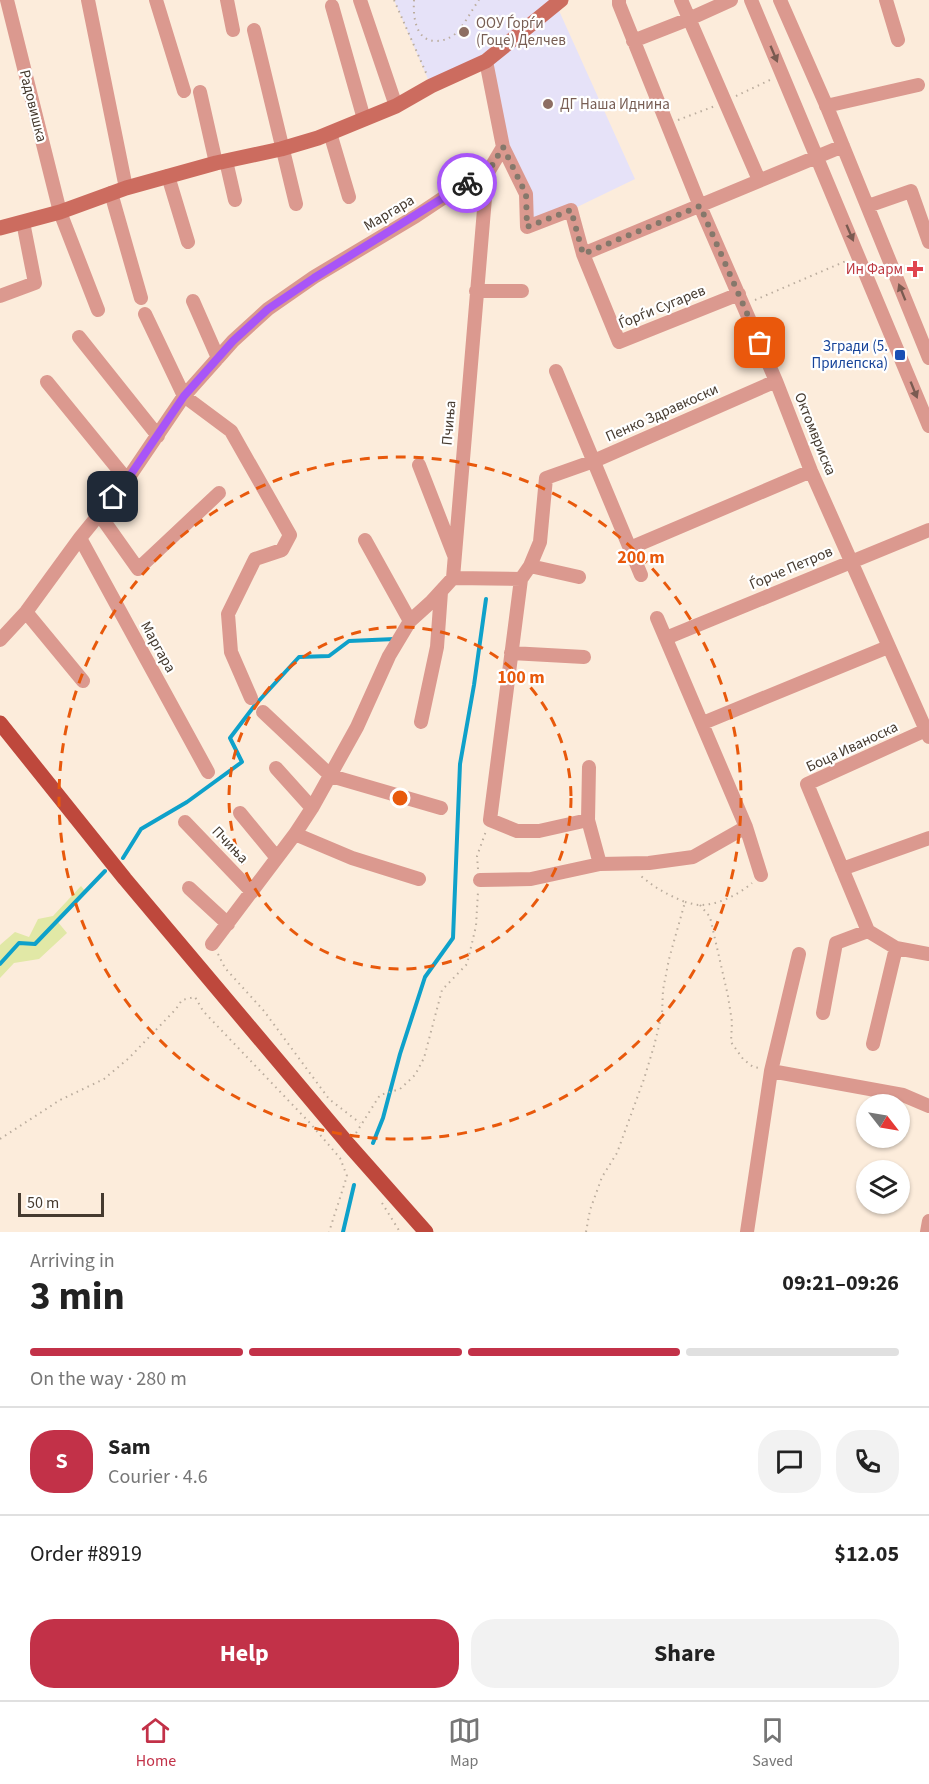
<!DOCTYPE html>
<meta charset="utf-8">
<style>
body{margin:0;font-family:"Source Sans 3",sans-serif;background:#f2f2f2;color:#222;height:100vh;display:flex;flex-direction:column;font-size:22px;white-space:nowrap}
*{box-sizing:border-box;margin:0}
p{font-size:20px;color:#767676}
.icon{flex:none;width:33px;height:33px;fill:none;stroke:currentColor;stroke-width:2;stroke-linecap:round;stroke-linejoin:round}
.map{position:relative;height:1232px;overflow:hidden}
.side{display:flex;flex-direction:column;background:#fff;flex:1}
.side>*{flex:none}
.needle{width:39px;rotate:121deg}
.fabs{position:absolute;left:856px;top:1094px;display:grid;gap:12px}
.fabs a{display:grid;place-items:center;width:54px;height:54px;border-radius:50%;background:#fff;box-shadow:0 2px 4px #0004;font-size:30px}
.scale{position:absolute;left:18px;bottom:15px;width:86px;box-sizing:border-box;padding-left:6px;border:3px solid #453a2f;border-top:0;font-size:16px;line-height:21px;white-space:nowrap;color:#453a2f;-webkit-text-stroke:4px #fff;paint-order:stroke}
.pin{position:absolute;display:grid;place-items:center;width:51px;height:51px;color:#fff;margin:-26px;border-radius:12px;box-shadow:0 3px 9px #0006}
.courier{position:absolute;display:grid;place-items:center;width:60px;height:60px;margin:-30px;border:4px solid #a855f7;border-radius:50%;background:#fff;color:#222;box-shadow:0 2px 8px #0007}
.overview em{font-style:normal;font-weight:700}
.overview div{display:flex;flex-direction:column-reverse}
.overview{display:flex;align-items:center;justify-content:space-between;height:102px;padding:0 30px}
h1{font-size:39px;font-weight:700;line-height:45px}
.bar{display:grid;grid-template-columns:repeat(4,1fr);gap:9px 6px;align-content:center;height:72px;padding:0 30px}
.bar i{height:8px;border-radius:4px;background:#e0e0e0}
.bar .current{background:#c23148}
.bar p{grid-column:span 4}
.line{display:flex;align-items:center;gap:15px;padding:0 30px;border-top:2px solid #e0e0e0}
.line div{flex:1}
.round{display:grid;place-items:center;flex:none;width:63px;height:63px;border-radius:24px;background:#f2f2f2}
.button{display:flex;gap:12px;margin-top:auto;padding:12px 30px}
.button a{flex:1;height:69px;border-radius:24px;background:#c23148;color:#fff;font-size:24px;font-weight:700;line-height:69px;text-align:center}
.button a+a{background:#f2f2f2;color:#222}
.dock{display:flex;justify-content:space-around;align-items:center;height:84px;border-top:2px solid #e0e0e0;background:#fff;font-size:16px;color:#767676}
.dock a{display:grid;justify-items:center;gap:3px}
.dock .current{color:#c23148}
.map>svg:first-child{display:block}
.education{fill:#e6e2f8}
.green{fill:#e1e8a6}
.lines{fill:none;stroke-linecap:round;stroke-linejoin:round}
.stream{stroke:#0ea1ca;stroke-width:4}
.path{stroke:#bbad9e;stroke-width:2;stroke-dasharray:1.5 4.5;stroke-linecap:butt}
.street{stroke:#db998f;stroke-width:14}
.secondary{stroke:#cc6c5f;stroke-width:15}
.primary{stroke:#be483c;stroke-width:15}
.oneway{fill:#7a5b51}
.done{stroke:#85786b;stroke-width:6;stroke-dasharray:0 10.8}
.route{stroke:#a855f7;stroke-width:8}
.ring{fill:none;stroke:#e8590c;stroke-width:3;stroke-dasharray:10 8}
.education-dot{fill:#8d6e63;stroke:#fff;stroke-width:2}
.health-dot{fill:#e0444e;stroke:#fff;stroke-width:2}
.transit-dot{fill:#1a4fb4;stroke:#fff;stroke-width:2}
.labels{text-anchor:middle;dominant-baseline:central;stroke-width:4.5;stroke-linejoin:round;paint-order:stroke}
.education-label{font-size:15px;fill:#785e54;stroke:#fff;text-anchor:start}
.street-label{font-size:15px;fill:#453a2f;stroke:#fff}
.health-label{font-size:15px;fill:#be3a42;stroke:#fff;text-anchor:end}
.transit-label{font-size:15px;fill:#164399;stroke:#fff;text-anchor:end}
.centre{fill:#e8590c;stroke:#fff;stroke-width:3}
.ring-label{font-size:18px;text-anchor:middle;font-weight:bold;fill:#e8590c;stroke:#fff;stroke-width:4.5;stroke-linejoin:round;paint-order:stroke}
</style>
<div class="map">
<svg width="929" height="1232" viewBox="0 0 929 1232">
<rect width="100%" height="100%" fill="#fcecdb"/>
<path class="education" d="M394,0H561L556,4L635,179L571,210L527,227L526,194L503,147L486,61L431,86Z"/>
<path class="green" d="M81,886L85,891L57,921L67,933L39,959L14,963L0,978V945L15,932L29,937L38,919L53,916Z"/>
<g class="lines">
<path class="stream" d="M123,858L141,829L187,802L242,762L230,738L255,705L299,657L329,656L349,641L395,639
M0,964L19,943L35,944L105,871
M373,1143L383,1118L400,1054L425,977L453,938L460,764L474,685L486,599
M343,1232L354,1185"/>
<path class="path" d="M394,0L427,75
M414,0C413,16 415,41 436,41C442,41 448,39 454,35C464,26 471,11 479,0
M736,96L772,79
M678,120L715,106
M755,300L846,261
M478,869L477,856L486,831
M685,902C690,903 695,905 700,905C718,905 738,895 752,883
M700,905L710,917L728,996L732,1022L731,1042L743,1059L753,1067L760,1068
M218,954L225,968L264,1011L329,1099L360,1123
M356,1133L380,1095L400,1089L415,1075L424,1058L442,990L467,964L476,926L478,892
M0,1139L60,1100L104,1079L129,1058L176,1009L182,1000L195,997L203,1011L309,1122L340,1158L347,1176L329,1232
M382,1203L400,1232
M586,1232L590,1210L602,1177L617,1153L644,1079L654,1046L662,1014L663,990L669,959L685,902C668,895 655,888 641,876"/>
<path class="street" d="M7,0L60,212L98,310
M88,0L126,188
M156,0L184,91
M227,0L233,30
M360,0L396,106
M619,0V4L700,206L776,381L811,471L929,737
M681,0L759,180
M751,0L929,426
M780,0L827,107L929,358
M886,0L898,40
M332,6L364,119
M254,30L296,204
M633,41L689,19L731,0
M486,61L503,147L526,194L527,227L571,210L583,254L619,342L739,294
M200,92L216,163
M826,106L918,85
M330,133L349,197
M226,161L235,200
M168,176L188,242
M111,193L141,298
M868,206L911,191L929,242
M583,254L843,146
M476,291H522
M0,296L35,283L23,222
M193,301L218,358
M145,314L184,396L231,431L290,535L282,550L255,559L228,614L231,652L251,698
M79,337L158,436
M556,371L641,575
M47,382L127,480
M419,465L454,555
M99,514L138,569L219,493
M80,538L208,772
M365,540L410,621
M630,548L811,471
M530,566L579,577
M453,578L521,579L530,566L540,542L546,478L594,461L776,381
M521,579L490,820L517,831H539L588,820
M26,612L83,681
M657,618L746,827L761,875
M666,638L929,530
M0,640L26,612L80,538L127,480L184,396L233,341L268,309L314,277L416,216L461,186L487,174L503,147
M511,653L584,657
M263,712L331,776L441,808
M421,722L437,647L441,592
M703,723L888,647
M926,730L807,784L868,931L896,948L929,954
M589,767L588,820L600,864
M276,768L312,808
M240,813L277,858
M185,822L252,892
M295,834L352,858L419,879
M842,869L929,838
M480,880L531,879L600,864L649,863L693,857L746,827
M189,888L228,924
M212,944L295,834L312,808L357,727L389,656L410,621L431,602L453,578L487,174
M823,1013L836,943L868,931
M873,1044L896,948
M771,1071L903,1095L929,1106
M747,1232L771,1071L799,954
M927,1232L929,1221"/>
<path class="secondary" d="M0,228L60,212L126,188L216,163L281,149L318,138L396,106L431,86L486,61L561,0"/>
<path class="primary" d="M0,723L125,879L349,1145L426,1232"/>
</g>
<defs><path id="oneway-solid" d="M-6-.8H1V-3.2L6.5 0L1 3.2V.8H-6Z" transform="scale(1.5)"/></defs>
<g class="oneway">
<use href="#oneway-solid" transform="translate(774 54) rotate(67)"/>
<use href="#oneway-solid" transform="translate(850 233) rotate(67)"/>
<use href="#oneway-solid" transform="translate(902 292) rotate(-112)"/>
<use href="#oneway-solid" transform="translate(914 390) rotate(68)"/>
</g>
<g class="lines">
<path class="done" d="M467,183L487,174L503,147L526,194L527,227L571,210L583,254L700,206L760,343"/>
<path class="route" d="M113,497L127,480L184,396L233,341L268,309L314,278L467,183"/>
</g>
<g class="ring">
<circle cx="400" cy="798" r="171"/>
<circle cx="400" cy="798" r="341"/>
</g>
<g class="education-dot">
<circle cx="464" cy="32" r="6"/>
<circle cx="548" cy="104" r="6"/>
</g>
<path class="health-dot" d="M912 260h6v6h6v6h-6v6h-6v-6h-6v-6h6z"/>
<rect class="transit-dot" x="894" y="349" width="12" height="12" rx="3"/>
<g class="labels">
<g class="education-label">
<text x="476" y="23">ООУ Ѓорѓи<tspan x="476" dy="17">(Гоце) Делчев</tspan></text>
<text x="560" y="104">ДГ Наша Иднина</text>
</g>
<g class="street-label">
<text transform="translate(33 106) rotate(76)">Радовишка</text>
<text transform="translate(389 213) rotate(-31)">Маргара</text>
<text transform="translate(662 307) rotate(-22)">Ѓорѓи Сугарев</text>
<text transform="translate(662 413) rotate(-24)">Пенко Здравкоски</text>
<text transform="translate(449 423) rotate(-85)">Пчиња</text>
<text transform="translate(815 434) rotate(68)">Октомвриска</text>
<text transform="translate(791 568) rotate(-23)">Ѓорче Петров</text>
<text transform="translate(158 647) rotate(61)">Маргара</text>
<text transform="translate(852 747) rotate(-25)">Боца Иваноска</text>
<text transform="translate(230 845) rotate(46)">Пчиња</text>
</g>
<g class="health-label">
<text x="903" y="269">Ин Фарм</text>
</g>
<g class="transit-label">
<text x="888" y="346">Згради (5.<tspan x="888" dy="17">Прилепска)</tspan></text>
</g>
</g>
<circle cx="400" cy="798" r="9" class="centre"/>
<g class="ring-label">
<text x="641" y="563">200 m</text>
<text x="521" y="683">100 m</text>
</g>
</svg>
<div class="fabs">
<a><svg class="needle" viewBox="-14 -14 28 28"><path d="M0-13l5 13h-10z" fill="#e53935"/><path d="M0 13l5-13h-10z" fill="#767676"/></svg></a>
<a><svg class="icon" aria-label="layers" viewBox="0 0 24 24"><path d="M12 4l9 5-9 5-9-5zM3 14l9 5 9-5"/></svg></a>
</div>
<div class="scale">50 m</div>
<div class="pin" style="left:760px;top:343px;background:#ea580c"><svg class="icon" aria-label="bag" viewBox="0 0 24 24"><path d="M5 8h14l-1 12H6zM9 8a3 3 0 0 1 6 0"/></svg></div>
<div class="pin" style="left:113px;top:497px;background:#1f2937"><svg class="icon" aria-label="home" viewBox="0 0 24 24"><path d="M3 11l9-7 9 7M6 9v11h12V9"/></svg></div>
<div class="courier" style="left:467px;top:183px"><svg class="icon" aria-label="bike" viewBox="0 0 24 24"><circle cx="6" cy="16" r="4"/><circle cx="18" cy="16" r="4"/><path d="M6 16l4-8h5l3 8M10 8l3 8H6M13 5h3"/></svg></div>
</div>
<section class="side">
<div class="overview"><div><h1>3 min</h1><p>Arriving in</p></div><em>09:21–09:26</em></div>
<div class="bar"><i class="current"></i><i class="current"></i><i class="current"></i><i></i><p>On the way · 280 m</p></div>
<div class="line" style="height:108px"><b class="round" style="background:#c23148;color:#fff">S</b><div><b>Sam</b><p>Courier · 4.6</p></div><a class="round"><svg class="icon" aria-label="chat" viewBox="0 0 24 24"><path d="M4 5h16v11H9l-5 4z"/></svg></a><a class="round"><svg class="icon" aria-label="phone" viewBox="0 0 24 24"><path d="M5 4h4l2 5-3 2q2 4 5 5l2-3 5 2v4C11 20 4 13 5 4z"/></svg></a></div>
<div class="line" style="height:78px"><div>Order #8919</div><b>$12.05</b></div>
<div class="button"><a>Help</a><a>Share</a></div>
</section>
<nav class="dock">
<a class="current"><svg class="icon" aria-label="home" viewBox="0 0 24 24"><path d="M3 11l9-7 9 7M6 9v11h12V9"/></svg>Home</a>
<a><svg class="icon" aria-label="map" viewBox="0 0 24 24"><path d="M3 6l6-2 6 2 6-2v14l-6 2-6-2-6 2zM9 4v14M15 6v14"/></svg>Map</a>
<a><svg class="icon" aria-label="saved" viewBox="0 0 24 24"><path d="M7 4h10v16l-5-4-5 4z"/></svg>Saved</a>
</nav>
